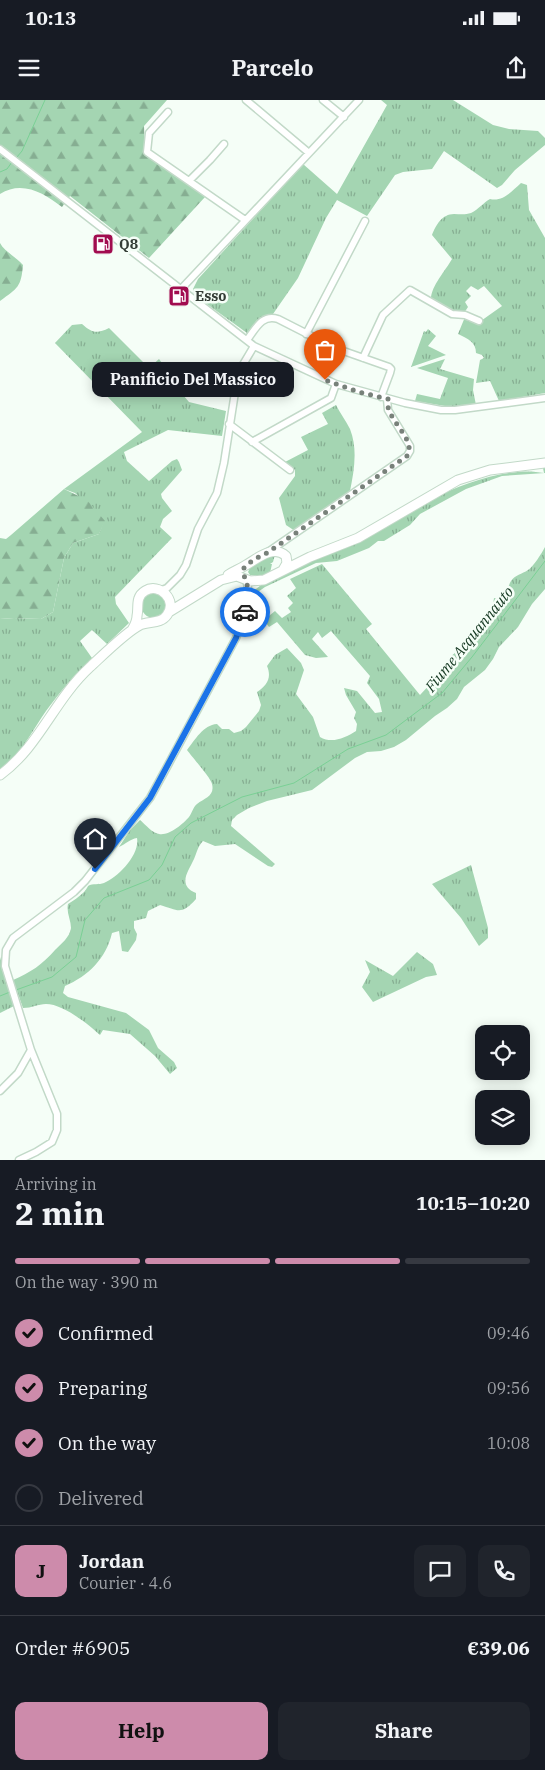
<!DOCTYPE html>
<meta charset="utf-8">
<style>
body{margin:0;font-family:"IBM Plex Serif",serif;background:#20242c;color:#f1f3f6;height:100vh;display:flex;flex-direction:column;font-size:19px;white-space:nowrap}
*{box-sizing:border-box;margin:0}
p{font-size:16px;color:#9ea1a6}
.icon{flex:none;width:28px;height:28px;fill:none;stroke:currentColor;stroke-width:2;stroke-linecap:round;stroke-linejoin:round}
.map{position:relative;height:1060px;overflow:hidden}
.sheet{display:flex;flex-direction:column;background:#171b24;flex:1}
.sheet>*{flex:none}
.controls{position:absolute;left:475px;top:925px;display:grid;gap:10px}
.controls a{display:grid;place-items:center;width:55px;height:55px;border-radius:10px;background:#171b24;box-shadow:0 2px 12px #0003;font-size:25px}
.pin{position:absolute;display:grid;place-items:center;width:42px;height:42px;color:#fff;margin:-51px -21px;border-radius:50% 50% 50% 0;rotate:-45deg;box-shadow:0 0 5px #0007}
.pin .icon{rotate:45deg}
.courier{position:absolute;display:grid;place-items:center;width:50px;height:50px;margin:-25px;border:4px solid #1a73e8;border-radius:50%;background:#fff;color:#222;box-shadow:0 1px 6px #0007}
.bubble{position:absolute;height:35px;border-radius:10px;background:#171b24;box-shadow:0 2px 12px #0003;font-size:16px;font-weight:700;line-height:35px;text-align:center}
.overview em{font-style:normal;font-weight:700}
.overview div{display:flex;flex-direction:column-reverse}
.overview{display:flex;align-items:center;justify-content:space-between;height:85px;padding:0 15px}
h1{font-size:32px;font-weight:700;line-height:38px}
.bar{display:grid;grid-template-columns:repeat(4,1fr);gap:8px 5px;align-content:center;height:60px;padding:0 15px}
.bar i{height:6px;border-radius:4px;background:#363941}
.bar .current{background:#cd8bab}
.bar p{grid-column:span 4}
.line{display:flex;align-items:center;gap:12px;padding:0 15px;border-top:1px solid #363941}
.line div{flex:1}
.round{display:grid;place-items:center;flex:none;width:52px;height:52px;border-radius:10px;background:#20242c}
ol{padding:0 15px;list-style:none}
li{display:flex;align-items:center;gap:15px;height:55px}
li p{margin-inline-start:auto}
li .icon{padding:5px;border-radius:50%;background:#cd8bab;color:#111;stroke-width:4}
li:last-child{color:#9ea1a6}
li i{width:28px;height:28px;border:2px solid #363941;border-radius:50%}
.button{display:flex;gap:10px;margin-top:auto;padding:10px 15px}
.button a{flex:1;height:58px;border-radius:10px;background:#cd8bab;color:#111;font-size:20px;font-weight:700;line-height:58px;text-align:center}
.button a+a{background:#20242c;color:#f1f3f6}
.status{display:flex;justify-content:space-between;align-items:center;height:35px;padding:0 25px;background:#171b24;direction:ltr}
.status svg{height:14px;fill:currentColor}
header{display:flex;justify-content:space-between;align-items:center;height:65px;padding:0 15px;background:#171b24;font-size:22px;font-weight:700}
.map>svg:first-child{display:block}
.grass{fill:url(#grass-tufts)}
.forest{fill:url(#forest-firs)}
.lines{fill:none;stroke-linecap:round;stroke-linejoin:round}
.stream{stroke:#7ad095;stroke-width:1}
.minor-casing{stroke:#c2d9c8;stroke-width:9}
.major-casing{stroke:#c2d9c8;stroke-width:11}
.minor{stroke:#fff;stroke-width:6}
.major{stroke:#fff;stroke-width:9}
.done{stroke:#78817a;stroke-width:5;stroke-dasharray:0 9}
.route{stroke:#1a73e8;stroke-width:6}
.labels{text-anchor:middle;dominant-baseline:central;stroke-width:5;stroke-linejoin:round;paint-order:stroke}
.poi-label{font-size:14px;font-weight:bold;fill:#343d36;stroke:#f5fef7;text-anchor:start}
.water-label{font-size:15px;font-style:italic;fill:#133720;stroke:#f5fef7}
</style>
<div class="status"><b>10:13</b><svg viewBox="0 0 49 12"><path d="M0 12V9h3v3zM5 12V6h3v6zM10 12V3h3v9zM15 12V0h3v12zM26 1h20v11H26zM47 4h2v5h-2z"/></svg></div>
<header><svg class="icon" aria-label="menu" viewBox="0 0 24 24"><path d="M4 6h16M4 12h16M4 18h16"/></svg>Parcelo<svg class="icon" aria-label="share" viewBox="0 0 24 24"><path d="M12 15V3M7 8l5-5 5 5M5 13v7h14v-7"/></svg></header>
<div class="map">
<svg width="545" height="1060" viewBox="0 0 545 1060">
<defs>
<pattern id="grass-tufts" width="24" height="20" patternUnits="userSpaceOnUse" patternTransform="scale(1.25)"><rect width="24" height="20" fill="#a4d5b2"/><path d="M3 7l-1-3M5 7V3M7 7l1-3M15 17l-1-3M17 17v-4M19 17l1-3" fill="none" stroke="#86ae92"/></pattern>
<pattern id="forest-firs" width="22" height="20" patternUnits="userSpaceOnUse" patternTransform="scale(1.25)"><rect width="22" height="20" fill="#a4d5b2"/><path d="M5 1l3.5 6h-7zM16 11l3.5 6h-7z" fill="#86ae92"/></pattern>
</defs>
<rect width="100%" height="100%" fill="#f5fef7"/>
<path class="grass" d="M381,0H453L493,25L509,29L538,31L545,38V45L515,70L502,85L497,88L444,51L432,69L403,72L395,75L367,116L337,100L326,118L298,178L273,214C261,214 254,224 247,233L193,194V189L198,179L303,64L337,94L387,5Z
M521,83L527,85L529,110L545,138V293L499,301L490,281L476,283L480,260L484,258L482,255L476,253C476,242 468,239 458,234L465,217L478,223L502,206L484,186L478,190L471,186L466,191L471,196L465,202L468,207L464,213L453,212L431,199C431,186 446,170 452,159L432,135C436,125 442,114 454,114C460,114 465,115 471,113C479,109 483,103 490,99C503,102 512,91 521,83Z
M82,224C92,233 97,234 109,228L149,268L159,259L168,271L165,274L189,302L226,311L222,336L168,330L124,352L127,361L149,381L172,361L177,359L179,362L182,370L161,394L162,398L172,411L163,419L160,427L172,438L115,497L116,504L129,523L107,544L92,530L80,541L92,558C75,574 60,592 46,611C32,631 21,655 0,669V519L14,518L41,519L53,512L64,458L73,443L99,434L104,421L75,393L64,389L142,332L55,243L72,225Z
M428,229L436,236L428,246L446,255L411,267L424,231L426,232Z
M445,259L440,269L474,279L473,290L476,305L451,307L415,301L417,294L440,299L448,278L417,268Z
M336,305C340,313 346,321 350,329C358,349 354,371 350,391L295,431L286,425L279,398L295,376V370L285,362L308,350L301,337L328,324L322,313Z
M543,368H545V373L502,376L466,389L420,414L410,425L384,441H378L369,448L337,461L316,463L265,487L251,497L252,492C285,465 330,455 368,437C391,426 411,409 434,398C463,383 511,366 544,373Z
M545,447V489L532,504L518,527L499,547L493,559L485,570L464,587L457,599L447,608L435,616L406,640L394,647L381,651L367,652L355,658L312,690L267,701L249,708L237,715L232,720L231,726L275,764L272,767L268,766L235,744L215,746L203,741C198,746 197,752 194,759C188,772 177,785 196,793V799C181,816 178,810 160,805L148,811L146,818L134,821V828L137,834L136,840L128,852L122,851L119,831L112,833C106,859 88,876 65,886L63,893L68,897L126,913L149,930L158,948L174,962L177,968L170,974L155,956L130,934L103,930L100,935C88,924 63,904 46,904C38,904 32,908 23,908L13,880C30,873 43,864 55,850C61,844 70,837 71,828C71,820 66,812 68,804C73,801 79,797 84,792C84,792 88,787 88,786C93,783 99,785 104,783C118,777 140,755 137,738C130,739 126,744 119,747L130,730L140,720C146,725 152,733 159,734C169,736 183,724 189,717C192,713 193,707 197,704C205,698 215,696 212,684C211,678 192,657 187,650C195,640 203,625 217,624L222,629H229L234,633L241,631L246,627L259,611L261,605L257,592C267,585 272,578 267,566L275,555L287,548L301,563L304,570L296,594L313,617L320,637C332,644 345,638 356,631L357,624L354,618L356,612L346,595L344,588L357,591L375,613L382,612L379,599L367,583L370,576L331,531L322,538L318,532L312,539L328,557L316,558L305,555L277,522L269,527L264,520L275,511L282,518L291,512L288,508L293,503L287,496L296,488L290,479L322,464L372,524L366,529L420,595L444,569L450,557L461,548L468,537L487,517L493,505L494,498L501,499C508,493 507,488 511,481C515,475 522,474 528,470C533,467 542,453 545,447Z
M275,455L273,462L270,464H272L270,473L264,476L250,475L248,472C252,461 264,459 275,455Z
M141 505a13 13 0 1 1 26 0a13 13 0 1 1-26 0Z
M471,765L488,828V838L479,846L461,818L432,784Z
M417,852L433,864L437,875L426,877L373,902L362,887L370,872L365,860L393,876Z
M0,857L14,906L0,913Z"/>
<path class="forest" d="M0,0H167L144,26L145,54L205,97L149,158L70,96L62,107C44,93 22,80 0,94Z
M0,143C4,151 17,158 23,165C21,187 18,188 0,201Z
M64,389L87,400L105,421L99,434L73,443L64,458L53,512L41,519L14,518L0,519V438L6,439L11,435Z"/>
<g class="lines">
<path class="stream" d="M17,57L22,51L45,0
M0,72L7,69L12,62
M16,890L52,877L76,857L85,820L104,798L149,780L162,765L175,737L191,723L242,697L294,683L348,649L386,635L442,593L472,557L545,461
M0,896L10,892"/>
<g class="minor-casing">
<path id="minor" d="M246,0L309,53
M323,0L344,17
M168,12L149,33L147,52L245,120
M0,49L254,246L336,284L405,303L441,310H455L545,298
M189,81L210,60L224,44
M182,188L359,0
M306,234L365,121
M247,240C256,228 262,214 278,219L335,248L389,267L391,269L390,273L381,297
M363,258L383,215L410,190L452,214L465,215L479,221
M229,324L290,370
M252,342L331,298L336,284
M268,452L407,356L410,351V346L388,310L387,299
M162,490L167,488L180,475L186,465L198,429L217,393L224,363L238,273L254,246
M0,991L18,973L31,950L5,866L6,850L13,838L74,792L85,781L150,698L168,665L236,538L247,508L248,488L246,479
M19,1060L36,1052L52,1042L57,1030V1014L31,950"/>
</g>
<g class="major-casing">
<path id="major" d="M228,475C234,471 240,469 246,465C257,459 273,444 286,456L287,463L283,470
M169,512L221,480L237,476L250,481L264,480L310,457L358,438L458,380L490,370L545,363
M0,675C39,647 54,600 90,567C102,556 126,532 140,525C149,521 161,524 167,515C178,500 159,482 145,491C135,497 139,507 137,516C137,521 135,525 132,530"/>
</g>
<use href="#minor" class="minor"/>
<use href="#major" class="major"/>
</g>
<g class="lines">
<path class="done" d="M245,512L248,488L243,472L244,468L253,460L267,453L407,356C418,339 383,318 388,299L359,292L325,280"/>
<path class="route" d="M95,769L150,698L236,538L245,512"/>
</g>
<defs>
<g id="fuel-square" transform="scale(1.125)"><rect x="-9" y="-9" width="18" height="18" rx="4" fill="#a10c4f" stroke="#f5fef7"/><path d="M-5.5-6h7V0h2V4h1.3V-2.5L3-4.5l.8-.8L6-3V5H2.5V1h-1V6h-7ZM-4.2-4.7v3.2H.2V-4.7Z" fill="#fff"/></g>
</defs>
<g fill-rule="evenodd">
<use href="#fuel-square" x="103" y="144"/>
<use href="#fuel-square" x="179" y="196"/>
</g>
<g class="labels">
<g class="poi-label">
<text x="119" y="144">Q8</text>
<text x="195" y="196">Esso</text>
</g>
<g class="water-label">
<text transform="translate(469 539) rotate(-51)">Fiume Acquannauto</text>
</g>
</g>
</svg>
<div class="controls">
<a><svg class="icon" aria-label="locate" viewBox="0 0 24 24"><circle cx="12" cy="12" r="6"/><path d="M12 2v4M12 18v4M2 12h4M18 12h4"/></svg></a>
<a><svg class="icon" aria-label="layers" viewBox="0 0 24 24"><path d="M12 4l9 5-9 5-9-5zM3 14l9 5 9-5"/></svg></a>
</div>
<div class="pin" style="left:325px;top:280px;background:#ea580c"><svg class="icon" aria-label="bag" viewBox="0 0 24 24"><path d="M5 8h14l-1 12H6zM9 8a3 3 0 0 1 6 0"/></svg></div>
<div class="pin" style="left:95px;top:769px;background:#1f2937"><svg class="icon" aria-label="home" viewBox="0 0 24 24"><path d="M3 11l9-7 9 7M6 9v11h12V9"/></svg></div>
<div class="courier" style="left:245px;top:512px"><svg class="icon" aria-label="car" viewBox="0 0 24 24"><path d="M5 17H2v-5l4-1 3-4h7l3 4 3 1v5h-3M9 17h6M6 11h13"/><circle cx="7" cy="17" r="2"/><circle cx="17" cy="17" r="2"/></svg></div>
<div class="bubble" style="left:92px;top:262px;width:202px">Panificio Del Massico</div>
</div>
<section class="sheet">
<div class="overview"><div><h1>2 min</h1><p>Arriving in</p></div><em>10:15–10:20</em></div>
<div class="bar"><i class="current"></i><i class="current"></i><i class="current"></i><i></i><p>On the way · 390 m</p></div>
<ol>
<li><svg class="icon" aria-label="check" viewBox="0 0 24 24"><path d="M5 12l5 5 9-10"/></svg>Confirmed<p>09:46</p></li>
<li><svg class="icon" aria-label="check" viewBox="0 0 24 24"><path d="M5 12l5 5 9-10"/></svg>Preparing<p>09:56</p></li>
<li><svg class="icon" aria-label="check" viewBox="0 0 24 24"><path d="M5 12l5 5 9-10"/></svg>On the way<p>10:08</p></li>
<li><i></i>Delivered</li>
</ol>
<div class="line" style="height:90px"><b class="round" style="background:#cd8bab;color:#111">J</b><div><b>Jordan</b><p>Courier · 4.6</p></div><a class="round"><svg class="icon" aria-label="chat" viewBox="0 0 24 24"><path d="M4 5h16v11H9l-5 4z"/></svg></a><a class="round"><svg class="icon" aria-label="phone" viewBox="0 0 24 24"><path d="M5 4h4l2 5-3 2q2 4 5 5l2-3 5 2v4C11 20 4 13 5 4z"/></svg></a></div>
<div class="line" style="height:65px"><div>Order #6905</div><b>€39.06</b></div>
<div class="button"><a>Help</a><a>Share</a></div>
</section>
